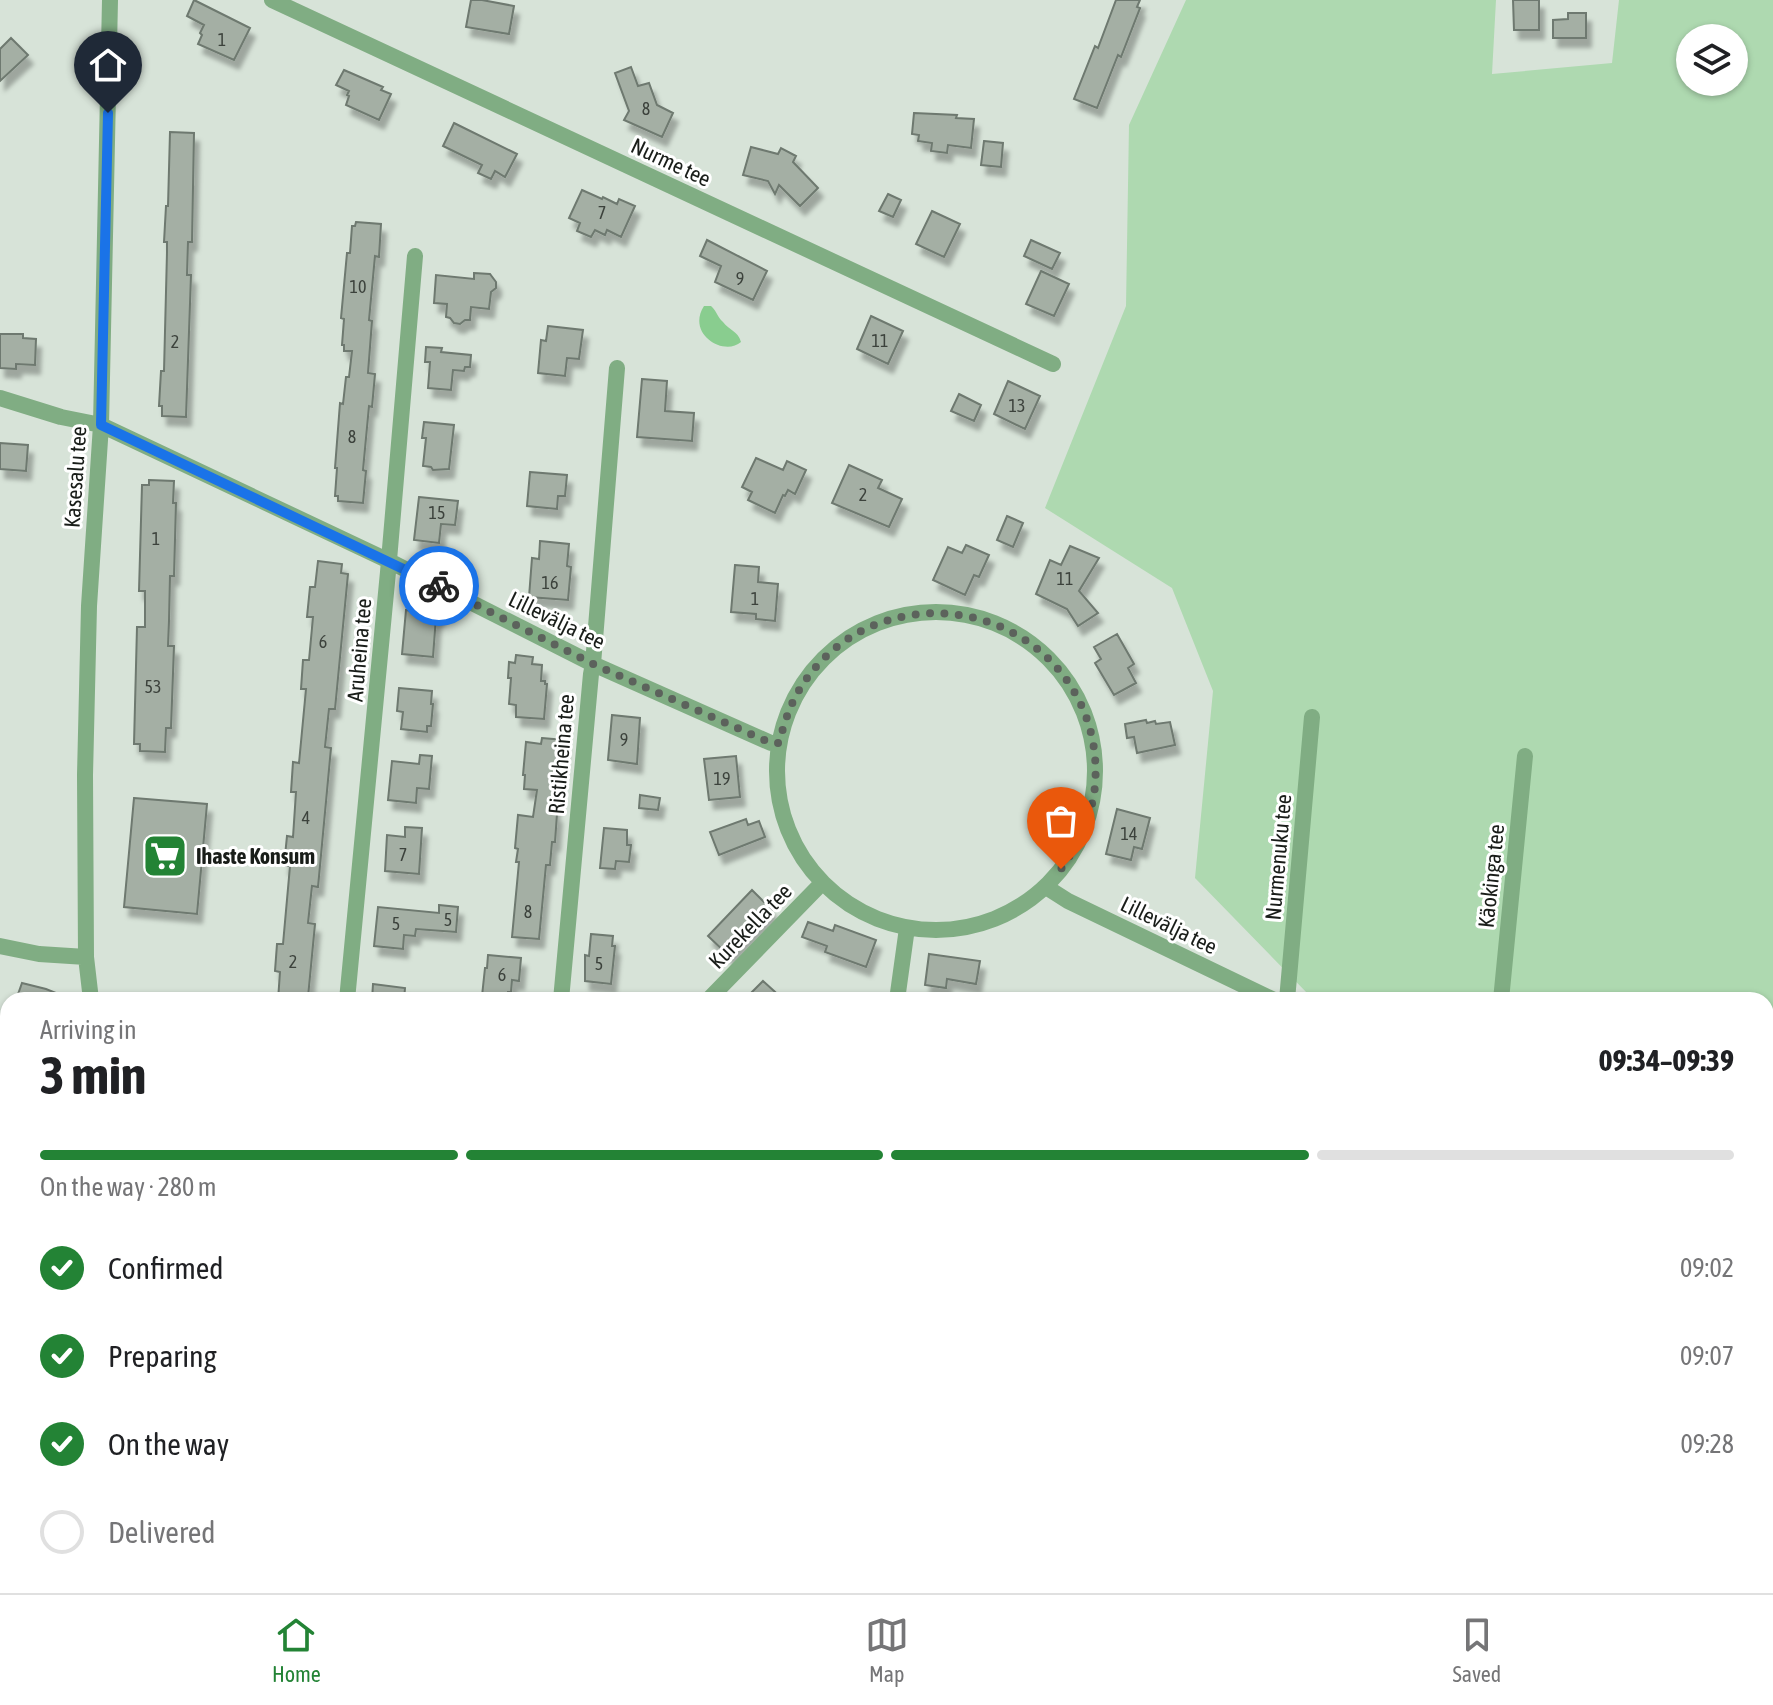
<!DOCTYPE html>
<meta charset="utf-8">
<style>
body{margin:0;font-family:"Asap Condensed",sans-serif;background:#f6f6f6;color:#202124;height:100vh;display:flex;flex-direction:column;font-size:30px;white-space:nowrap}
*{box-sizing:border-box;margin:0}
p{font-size:26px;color:#757577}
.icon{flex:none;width:44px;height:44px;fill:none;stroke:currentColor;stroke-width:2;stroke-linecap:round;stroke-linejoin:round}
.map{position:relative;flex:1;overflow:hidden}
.side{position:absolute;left:0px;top:992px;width:1774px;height:602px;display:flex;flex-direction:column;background:#fff;border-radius:24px 24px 0 0;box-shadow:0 2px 6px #0004}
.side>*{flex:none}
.controls{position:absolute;left:1676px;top:24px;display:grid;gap:16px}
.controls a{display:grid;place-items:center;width:72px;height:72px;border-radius:50%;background:#fff;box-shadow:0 2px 6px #0004;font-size:40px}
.pin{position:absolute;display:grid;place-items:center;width:68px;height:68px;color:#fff;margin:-82px -34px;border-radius:50% 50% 50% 0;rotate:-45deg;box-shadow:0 0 8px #0007}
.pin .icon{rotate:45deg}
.courier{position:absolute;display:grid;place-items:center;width:80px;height:80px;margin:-40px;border:6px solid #1a73e8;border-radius:50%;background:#fff;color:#222;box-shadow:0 2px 10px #0007}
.summary em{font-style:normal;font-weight:700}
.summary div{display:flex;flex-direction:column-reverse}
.summary{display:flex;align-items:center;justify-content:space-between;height:136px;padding:0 40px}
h1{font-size:52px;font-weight:700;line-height:60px}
.bar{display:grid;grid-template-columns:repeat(4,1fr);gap:12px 8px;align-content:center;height:96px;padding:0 40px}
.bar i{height:10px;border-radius:6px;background:#e0e0e0}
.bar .selected{background:#238335}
.bar p{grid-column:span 4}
ol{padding:0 40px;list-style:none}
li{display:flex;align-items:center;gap:24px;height:88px}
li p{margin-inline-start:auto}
li .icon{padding:8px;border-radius:50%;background:#238335;color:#fff;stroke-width:4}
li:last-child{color:#757577}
li i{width:44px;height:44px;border:4px solid #e0e0e0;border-radius:50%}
.tabs{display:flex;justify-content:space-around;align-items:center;height:112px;border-top:2px solid #e0e0e0;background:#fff;font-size:22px;color:#757577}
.tabs a{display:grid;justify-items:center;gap:4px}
.tabs .selected{color:#238335}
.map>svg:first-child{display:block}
.green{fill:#aed9b0;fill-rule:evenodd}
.water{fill:#89cd8f}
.building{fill:#a4afa4;stroke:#6e796f;stroke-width:2;filter:url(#shadow)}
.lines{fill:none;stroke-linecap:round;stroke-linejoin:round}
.street{stroke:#80ad83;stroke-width:16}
.done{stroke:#5c625c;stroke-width:8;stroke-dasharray:0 14.4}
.route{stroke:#1a73e8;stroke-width:10}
.labels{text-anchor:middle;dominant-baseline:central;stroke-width:6;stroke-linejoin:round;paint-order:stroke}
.number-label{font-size:18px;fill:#3c423c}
.street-label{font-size:22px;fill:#191d19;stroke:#fff}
.poi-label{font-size:22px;font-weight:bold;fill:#191d19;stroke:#fff;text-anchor:start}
</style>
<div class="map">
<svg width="1773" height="1593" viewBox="0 0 1773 1593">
<defs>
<filter id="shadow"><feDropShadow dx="5" dy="9" stdDeviation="2" flood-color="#0004"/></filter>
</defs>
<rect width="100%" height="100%" fill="#d7e3d8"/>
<path class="green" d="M1186,0H1496L1492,74L1612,63L1619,0H1773V1531L1766,1536V1000H1310L1308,994L1195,878L1213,691L1172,588L1045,508L1126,306L1129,125ZM1690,38H1734V82H1690Z
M0,1417L8,1418V1575L0,1573Z
M1310,1586H1697L1687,1593H1306Z"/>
<path class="water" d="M704,306H711C717,311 717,317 723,322C729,330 738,331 741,342C724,357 686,334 704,306Z
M1773,1563V1593H1732L1738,1586H1766V1564Z"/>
<path class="building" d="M194,0L250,28L234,60L198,44L202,35L200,33L204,25L187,16Z
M471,0H482L514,6L509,34L466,27Z
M1116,0H1140L1137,7L1140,8L1121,57L1118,55L1097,108L1074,99L1095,46L1098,48Z
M1513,0H1539V30H1514Z
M1568,13H1586V38H1553V20L1568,19Z
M11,38L28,55L0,81V49Z
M631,67L638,86L649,83L657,105L673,113L662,137L624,120L629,111L615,73Z
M344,70L383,87L381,90L391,94L379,120L346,105L349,96L347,95L349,91L336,85Z
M914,113L957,115L956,118L974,119L971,148L948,145L947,153L931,151L932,143L918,141L919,135L912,134Z
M454,123L517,154L505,177L495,171L491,179L478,173L482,165L443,146Z
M170,132L194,133L192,242H188L187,275H191L186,417L162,416V406H159L161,371H164L167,252V242H164L166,206H168Z
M984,141L1003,143L1001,167L981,165Z
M751,147L778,154L781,148L796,156L793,162L818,188L800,206L779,185L775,194L768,181L743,175Z
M582,190L602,199L603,197L617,204L619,199L635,206L621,237L607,230L605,235L595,230L591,237L577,231L580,223L569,218Z
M888,194L901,200L893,217L879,211Z
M932,211L960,224L944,257L916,244Z
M356,222L381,224L379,257L375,256L369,320L372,321L368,373L375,374L372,407L369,406L363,470L366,471L363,503L338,501V496H335L337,468H335L340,403L343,404L346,377H349L352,351H344V345H342L344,319L341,318L347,253H350L352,226H355Z
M707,240L767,271L753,300L715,282L721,266L700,256Z
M1031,240L1060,253L1052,269L1024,256Z
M1041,271L1069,284L1054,316L1026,304Z
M474,273L490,274L496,282V288L491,292L489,309L471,307L470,320H465L460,324L454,323L450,318L446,317L447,304L434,303L436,275L474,279Z
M871,316L903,331L888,364L857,349Z
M548,326L583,330L579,359L567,358L565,376L538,373L541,340L546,341Z
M0,334H23V338L36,339L35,365L16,364V369L0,368Z
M426,347L442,348L441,352L471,355L470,367H465L464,371L453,370L451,390L428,388L430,362H425Z
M642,379L667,381L665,411L694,413L692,441L637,437Z
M1008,381L1040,396L1025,429L994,414Z
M959,394L981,405L974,421L951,411Z
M424,422L454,425L449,469L433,470L431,467L423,466L426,438H422Z
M0,443L28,445L26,471L0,469Z
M756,458L783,470L787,461L806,470L795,494L788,490L785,496L783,495L775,513L748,500L752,492L742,487Z
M849,465L882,480L878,488L902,499L889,527L832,503Z
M530,472L567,475L565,496H558L557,509L527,506Z
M149,480L174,481L173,503H176L174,576H170L169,621L168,646H174L171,728H166L165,752L140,751V744H134L137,627H145V591H139L142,485H149Z
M419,497L458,501L455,525L441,524L439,543L414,540Z
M1007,516L1023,523L1013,547L997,540Z
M540,541L569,544L567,566L571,567L568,600L529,597L532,558L539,559Z
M966,545L989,555L979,577L974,575L965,595L933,580L948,547L962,553Z
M1070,546L1099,558L1079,591L1098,613L1078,626L1067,609L1036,594L1050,560L1061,565Z
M318,561L342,564L341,573L348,574L335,709H329L325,747L331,748L318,887L312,886L308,923L315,924L308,997H301V1000H278L280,972L275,971L277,944H283L290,866H284L287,836L293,837L296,792H291L293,762L299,763L306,689H301L303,660H309L313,617H307L310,587H315Z
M735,565L759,567L758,582L778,584L775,621L756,619V614L731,612Z
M413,601L440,603L439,617H436L433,657L402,654L406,610L412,611Z
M1117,634L1134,664L1128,668L1136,683L1114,695L1095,663L1101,659L1094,647Z
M516,655L533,657L532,664L542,665L541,681H545V684H547L544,719L516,717V705L509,704L511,678H508L509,662L515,663Z
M399,688L432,691L431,704H433L431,726H427V732L401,729L403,712L397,711Z
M612,715L640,718L637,764L608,760Z
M1146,720L1147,723L1155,721L1156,724L1170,722L1175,745L1137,753L1134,737L1127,738L1125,724Z
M542,738L564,740L561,769H558L554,813L557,814L555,842H552L550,865H546L539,939L512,937L519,862H516L518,849L515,848L518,815L533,817L537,790L524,789L525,775H523L526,742L541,744Z
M420,755L432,756L429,789L417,788L416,803L388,800L392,761L419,764Z
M736,756L740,797L709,800L704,759Z
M640,795L660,798L658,810L639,808Z
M134,798L207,804L197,914L124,907Z
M1117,809L1150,818L1142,849L1134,847L1131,860L1106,854Z
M746,819L748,825L759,821L765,837L719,855L710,832Z
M405,827L422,828L419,874L385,871L387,835L405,837Z
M604,828L627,830V845H631L629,862L616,861L615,869L600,868Z
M752,890L772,910L728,955L708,936Z
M439,905L458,907L456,932L416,929L415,936L404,935L403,949L374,946L378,907L439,913Z
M808,922L833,931L835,925L876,940L866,967L825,952L827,946L802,937Z
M591,934L613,936L612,946H615L611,984L585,981V955L589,956Z
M929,954L980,961L976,984L947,979L946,988L925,985Z
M488,955L521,958L519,981L512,980L511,992H508L507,998L482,996L485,968H487Z
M763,981L784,1000H744Z
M22,983L46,989L66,997L65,1000H16Z
M373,984L405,988L404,1000H372Z"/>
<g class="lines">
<path class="street" d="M272,0L1053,364
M0,398L61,417L101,425L389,561L593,664L771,743H779
M777 771a159 159 0 1 1 318 0a159 159 0 1 1-318 0Z
M1046,887L1068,901L1274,1000
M0,946L39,954L86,957
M91,1000L86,957L85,775L89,606L101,425L110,0
M347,1000L388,572L415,256
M561,1000L591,674L593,664L617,368
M708,1000L822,883
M897,1000L907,928
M1287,1000L1312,717
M1501,1000L1525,756
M0,1220L8,1225
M804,1586L808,1593
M1224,1586L1225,1593
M134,1593L135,1586
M336,1593L338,1586
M593,1593L600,1586"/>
</g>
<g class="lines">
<path class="done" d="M439,586L593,664L771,743H779C784,724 790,704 801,687C819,658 848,634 880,623C990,584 1105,667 1095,786C1092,817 1078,844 1061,869"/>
<path class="route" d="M108,113L101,425L439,586"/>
</g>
<defs>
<g id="supermarket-square" transform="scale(2.3)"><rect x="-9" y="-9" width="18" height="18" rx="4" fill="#238335" stroke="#fff"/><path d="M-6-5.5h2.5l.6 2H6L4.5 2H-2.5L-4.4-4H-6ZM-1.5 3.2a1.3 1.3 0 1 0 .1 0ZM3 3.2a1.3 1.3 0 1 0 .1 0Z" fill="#fff"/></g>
</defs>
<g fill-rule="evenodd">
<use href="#supermarket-square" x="165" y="856"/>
</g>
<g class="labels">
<g class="number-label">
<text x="222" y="39">1</text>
<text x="646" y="108">8</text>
<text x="602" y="212">7</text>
<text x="740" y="278">9</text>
<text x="358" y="286">10</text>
<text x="880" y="340">11</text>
<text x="175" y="341">2</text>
<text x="1017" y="405">13</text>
<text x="352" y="436">8</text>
<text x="863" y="494">2</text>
<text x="437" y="512">15</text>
<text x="156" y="538">1</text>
<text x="1065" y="578">11</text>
<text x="550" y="582">16</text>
<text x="755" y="598">1</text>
<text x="323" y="641">6</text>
<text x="153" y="686">53</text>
<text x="624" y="739">9</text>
<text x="722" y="778">19</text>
<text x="306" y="817">4</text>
<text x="1129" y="833">14</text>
<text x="403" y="854">7</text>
<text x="528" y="911">8</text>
<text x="448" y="919">5</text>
<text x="396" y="923">5</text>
<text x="293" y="961">2</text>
<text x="599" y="963">5</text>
<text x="502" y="974">6</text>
</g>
<g class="street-label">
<text transform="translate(671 162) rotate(25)">Nurme tee</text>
<text transform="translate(75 477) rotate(-86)">Kasesalu tee</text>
<text transform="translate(557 620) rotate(26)">Lillevälja tee</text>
<text transform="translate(359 650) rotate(-85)">Aruheina tee</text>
<text transform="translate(561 754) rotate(-85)">Ristikheina tee</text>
<text transform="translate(1278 857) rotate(-85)">Nurmenuku tee</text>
<text transform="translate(1491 876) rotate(-84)">Käokinga tee</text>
<text transform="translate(1169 925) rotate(26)">Lillevälja tee</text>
<text transform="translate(750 926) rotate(-46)">Kurekella tee</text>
</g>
<g class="poi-label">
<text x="196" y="856">Ihaste Konsum</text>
</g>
</g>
</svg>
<div class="controls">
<a><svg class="icon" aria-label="layers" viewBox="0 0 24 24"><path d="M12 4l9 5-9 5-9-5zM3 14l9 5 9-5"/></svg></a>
</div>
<div class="pin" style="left:1061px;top:869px;background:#ea580c"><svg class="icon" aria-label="bag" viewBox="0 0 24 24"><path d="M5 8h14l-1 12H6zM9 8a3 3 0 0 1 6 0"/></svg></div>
<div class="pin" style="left:108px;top:113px;background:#1f2937"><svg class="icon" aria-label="home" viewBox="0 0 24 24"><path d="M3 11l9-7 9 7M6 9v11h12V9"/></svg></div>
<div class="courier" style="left:439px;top:586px"><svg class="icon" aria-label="bike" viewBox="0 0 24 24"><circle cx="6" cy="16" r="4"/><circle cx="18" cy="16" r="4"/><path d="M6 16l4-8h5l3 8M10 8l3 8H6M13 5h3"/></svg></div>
<section class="side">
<div class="summary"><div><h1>3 min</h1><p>Arriving in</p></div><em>09:34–09:39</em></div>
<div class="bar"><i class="selected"></i><i class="selected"></i><i class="selected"></i><i></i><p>On the way · 280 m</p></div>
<ol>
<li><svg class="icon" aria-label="check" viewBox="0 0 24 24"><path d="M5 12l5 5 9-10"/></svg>Confirmed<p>09:02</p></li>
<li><svg class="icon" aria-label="check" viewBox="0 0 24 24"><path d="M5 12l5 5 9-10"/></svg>Preparing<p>09:07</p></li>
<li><svg class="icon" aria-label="check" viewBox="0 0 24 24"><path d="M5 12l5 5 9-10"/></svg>On the way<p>09:28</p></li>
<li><i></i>Delivered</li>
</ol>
</section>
</div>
<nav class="tabs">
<a class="selected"><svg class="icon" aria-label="home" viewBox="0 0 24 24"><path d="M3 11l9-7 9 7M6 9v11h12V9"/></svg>Home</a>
<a><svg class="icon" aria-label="map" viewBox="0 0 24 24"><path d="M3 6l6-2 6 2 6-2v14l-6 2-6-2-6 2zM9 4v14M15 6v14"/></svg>Map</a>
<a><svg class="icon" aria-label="saved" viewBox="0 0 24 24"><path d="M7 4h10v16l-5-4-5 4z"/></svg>Saved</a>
</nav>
